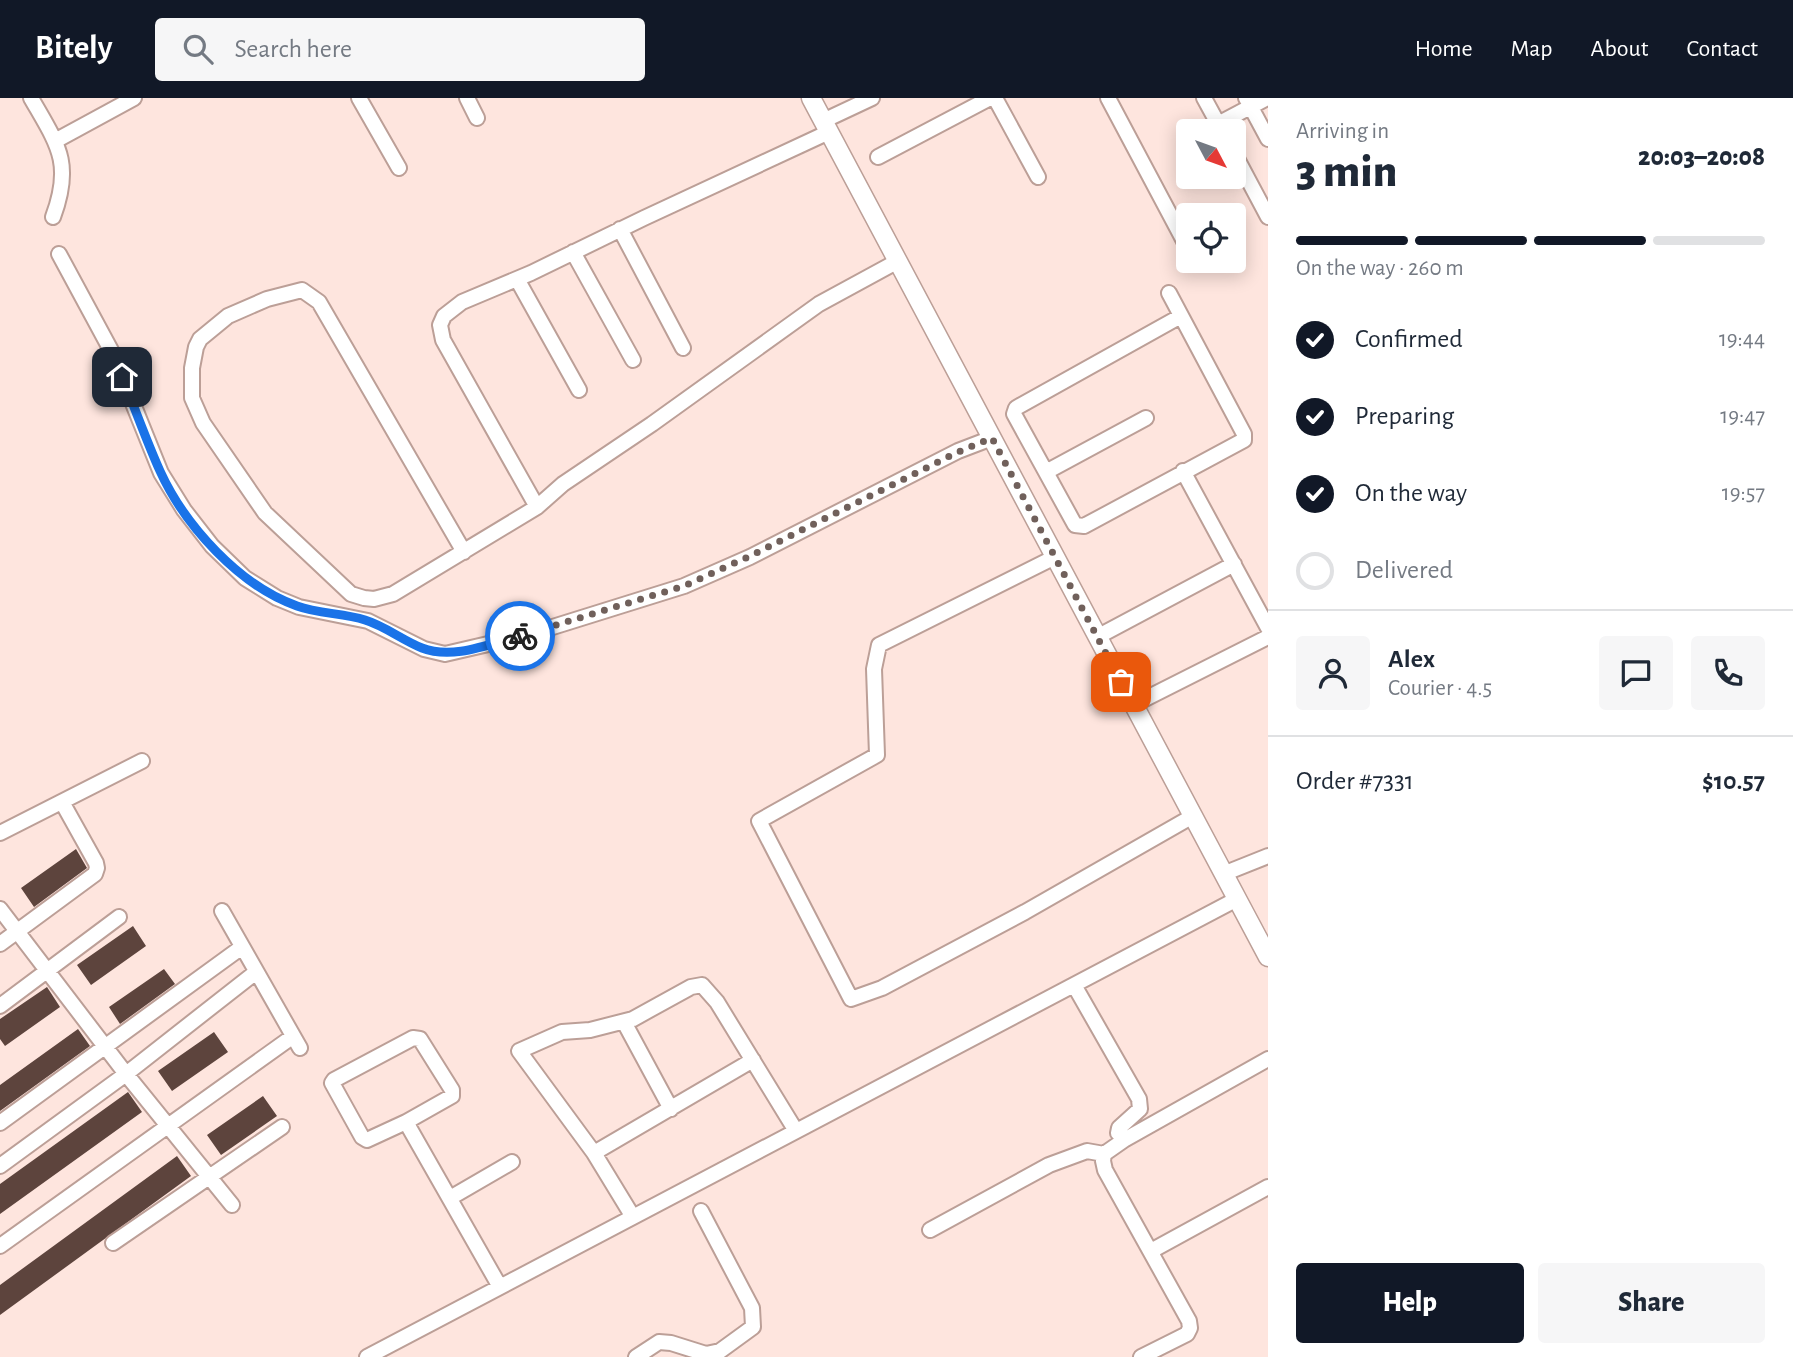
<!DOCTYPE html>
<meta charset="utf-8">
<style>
body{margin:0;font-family:"Alegreya Sans",sans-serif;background:#f6f6f7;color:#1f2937;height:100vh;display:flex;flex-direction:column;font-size:26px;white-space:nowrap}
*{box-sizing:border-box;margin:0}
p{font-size:23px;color:#747a83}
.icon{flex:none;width:38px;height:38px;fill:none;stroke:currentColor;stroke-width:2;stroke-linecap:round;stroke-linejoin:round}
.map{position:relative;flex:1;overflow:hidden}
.sheet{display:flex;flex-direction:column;background:#fff;width:525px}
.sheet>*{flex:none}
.needle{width:46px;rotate:131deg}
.buttons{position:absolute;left:1176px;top:21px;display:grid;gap:14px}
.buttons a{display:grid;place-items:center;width:70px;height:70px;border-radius:7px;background:#fff;box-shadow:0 4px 18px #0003;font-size:35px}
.pin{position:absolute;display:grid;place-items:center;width:60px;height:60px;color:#fff;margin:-30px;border-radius:14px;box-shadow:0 4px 10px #0006}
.courier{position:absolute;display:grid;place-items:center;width:70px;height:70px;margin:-35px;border:5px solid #1a73e8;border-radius:50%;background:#fff;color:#222;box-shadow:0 2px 9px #0007}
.summary em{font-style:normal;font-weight:800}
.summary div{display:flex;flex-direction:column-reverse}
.summary{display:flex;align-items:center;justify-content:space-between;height:119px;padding:0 28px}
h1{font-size:46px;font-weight:800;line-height:52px}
.bar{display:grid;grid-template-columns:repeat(4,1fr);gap:10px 7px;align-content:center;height:84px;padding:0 28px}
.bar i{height:9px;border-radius:5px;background:#e0e1e3}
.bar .on{background:#111827}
.bar p{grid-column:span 4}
.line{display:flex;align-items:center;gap:18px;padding:0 28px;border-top:2px solid #e0e1e3}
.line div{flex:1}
.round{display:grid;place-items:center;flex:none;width:74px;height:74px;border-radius:7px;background:#f6f6f7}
ol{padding:0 28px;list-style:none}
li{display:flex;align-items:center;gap:21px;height:77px}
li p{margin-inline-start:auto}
li .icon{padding:7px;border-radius:50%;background:#111827;color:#fff;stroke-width:4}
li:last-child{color:#747a83}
li i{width:38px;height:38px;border:4px solid #e0e1e3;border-radius:50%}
.button{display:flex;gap:14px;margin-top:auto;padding:14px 28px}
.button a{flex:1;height:80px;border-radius:7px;background:#111827;color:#fff;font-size:28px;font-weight:800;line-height:80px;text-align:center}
.button a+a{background:#f6f6f7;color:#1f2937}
header{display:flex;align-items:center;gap:42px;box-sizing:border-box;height:98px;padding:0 35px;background:#111827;color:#fff}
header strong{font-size:33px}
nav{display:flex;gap:38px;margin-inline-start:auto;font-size:24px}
.search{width:490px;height:63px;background:#f6f6f7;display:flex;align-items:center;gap:18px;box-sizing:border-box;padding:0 24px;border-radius:7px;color:#747a83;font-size:26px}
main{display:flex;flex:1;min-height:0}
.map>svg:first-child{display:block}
.building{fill:#5d443d}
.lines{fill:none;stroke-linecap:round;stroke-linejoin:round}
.minor-casing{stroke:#bc9f97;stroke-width:18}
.major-casing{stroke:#bc9f97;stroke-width:21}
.minor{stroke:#fff;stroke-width:14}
.major{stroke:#fff;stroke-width:18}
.done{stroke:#70605b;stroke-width:7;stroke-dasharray:0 12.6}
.route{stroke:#1a73e8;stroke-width:9}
</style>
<header>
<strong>Bitely</strong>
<div class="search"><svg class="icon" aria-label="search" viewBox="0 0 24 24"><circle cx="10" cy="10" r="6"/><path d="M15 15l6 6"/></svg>Search here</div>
<nav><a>Home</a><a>Map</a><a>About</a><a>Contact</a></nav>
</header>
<main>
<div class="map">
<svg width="1268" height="1259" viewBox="0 0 1268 1259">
<rect width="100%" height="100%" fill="#fee5de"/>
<path class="building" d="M76,751L87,770L34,809L21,790Z
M133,828L146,848L91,887L77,867Z
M164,871L175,886L120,926L109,909Z
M47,889L60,909L5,948L0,941V921Z
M78,931L90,948L0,1013V987Z
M214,934L228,954L172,993L158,973Z
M128,994L142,1014L0,1116V1086Z
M263,998L277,1018L221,1057L207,1037Z
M177,1058L191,1078L0,1217V1187Z"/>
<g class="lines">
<g class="minor-casing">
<path id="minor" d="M31,0C58,47 73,65 53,119
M359,0L399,70
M467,0L477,20
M995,0L1038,79
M1108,0L1184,143
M1204,0L1222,33
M1246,0L1268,41
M823,23L872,0
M1218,26L1267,0
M55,43L134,0
M1234,55L1268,119
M878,59L990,0
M620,131L683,250
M573,154L633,262
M59,156L113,256L161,375L184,412L212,448L245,480L277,500L299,509L368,523L424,551L445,556L527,537L684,488L750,459L958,353L992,340
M517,181L579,292
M1169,195L1244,336V342L1084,428L1075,427L1014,316L1016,310L1181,218
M1183,373L1268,530
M1046,374L1146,320
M537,409L443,242L440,227L444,218L462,204L531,175L644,120L829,34
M464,454L319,204L302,192L267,201L228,218L200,241L196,249L192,270V300L203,325L265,415L351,496L364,500L374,501L393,496L537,409L563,386L652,326L819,206L898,163
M1055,459L879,547L874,571L877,657L759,723L851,901L882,890L1025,814L1193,718
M1097,539L1234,466
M1133,607L1268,539
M0,735L142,663
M1223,776L1268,758
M0,811L126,976L232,1107
M222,813L300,950
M0,846L95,776L97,770L96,765L62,704
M1074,887L1139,1001L1140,1011L1119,1030L1118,1035L1124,1042
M0,908L119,819
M624,924L671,1011
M413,940L420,941L452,992V998L406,1024L367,1042L362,1039L332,985L334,982Z
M406,1024L500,1189
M0,1025L242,849
M594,1055L753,962
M0,1068L126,976L256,874
M450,1100L512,1064
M633,1119L594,1055L519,953L562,934L590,932L633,921L691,889L702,887L717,904L796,1033
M930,1132L1049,1067L1087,1053L1104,1056
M113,1145L282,1029
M0,1148L292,939
M1151,1153L1268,1089
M367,1259L1237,801
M636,1259L659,1244L671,1245L706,1256L720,1253L753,1229L752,1210L701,1113
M1141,1259L1187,1236L1190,1230L1189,1223L1105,1072L1103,1063L1104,1056L1124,1042L1268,961"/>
</g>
<g class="major-casing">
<path id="major" d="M811,0L1268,859"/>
</g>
<use href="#minor" class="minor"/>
<use href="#major" class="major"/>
</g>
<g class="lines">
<path class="done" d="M520,538L684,488L750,458L958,354L992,340L1121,584"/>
<path class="route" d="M122,279C135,310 146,342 160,373C185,428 240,488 297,508C319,516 343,515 365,522C385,528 402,542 422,550C453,562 489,546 520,538"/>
</g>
</svg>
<div class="buttons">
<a><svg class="needle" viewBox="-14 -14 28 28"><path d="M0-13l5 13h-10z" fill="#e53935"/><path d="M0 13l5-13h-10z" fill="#747a83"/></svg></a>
<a><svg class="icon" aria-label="locate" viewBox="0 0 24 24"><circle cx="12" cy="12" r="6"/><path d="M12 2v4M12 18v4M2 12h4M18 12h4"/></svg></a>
</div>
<div class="pin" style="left:1121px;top:584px;background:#ea580c"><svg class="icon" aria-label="bag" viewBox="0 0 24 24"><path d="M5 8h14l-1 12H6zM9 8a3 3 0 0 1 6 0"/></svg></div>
<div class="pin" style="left:122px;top:279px;background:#1f2937"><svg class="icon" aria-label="home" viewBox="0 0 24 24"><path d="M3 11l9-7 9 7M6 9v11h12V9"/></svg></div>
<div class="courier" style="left:520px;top:538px"><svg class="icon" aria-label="bike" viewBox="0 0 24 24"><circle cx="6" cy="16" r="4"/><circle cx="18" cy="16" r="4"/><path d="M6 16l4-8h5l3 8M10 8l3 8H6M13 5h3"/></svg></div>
</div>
<section class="sheet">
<div class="summary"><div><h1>3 min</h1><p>Arriving in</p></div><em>20:03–20:08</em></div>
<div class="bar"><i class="on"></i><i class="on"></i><i class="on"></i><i></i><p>On the way · 260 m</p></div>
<ol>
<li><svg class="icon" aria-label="check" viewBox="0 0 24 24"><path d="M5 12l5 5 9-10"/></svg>Confirmed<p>19:44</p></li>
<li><svg class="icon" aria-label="check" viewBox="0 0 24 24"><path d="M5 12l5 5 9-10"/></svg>Preparing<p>19:47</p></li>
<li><svg class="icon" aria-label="check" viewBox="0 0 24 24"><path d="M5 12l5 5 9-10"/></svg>On the way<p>19:57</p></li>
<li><i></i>Delivered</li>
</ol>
<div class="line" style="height:126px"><a class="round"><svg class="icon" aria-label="person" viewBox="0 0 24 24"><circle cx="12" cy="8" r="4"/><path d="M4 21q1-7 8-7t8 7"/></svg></a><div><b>Alex</b><p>Courier · 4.5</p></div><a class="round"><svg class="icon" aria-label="chat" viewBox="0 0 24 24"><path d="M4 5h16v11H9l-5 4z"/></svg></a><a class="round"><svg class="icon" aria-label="phone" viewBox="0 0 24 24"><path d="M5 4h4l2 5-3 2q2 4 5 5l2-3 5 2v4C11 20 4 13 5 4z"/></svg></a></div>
<div class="line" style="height:91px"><div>Order #7331</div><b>$10.57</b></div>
<div class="button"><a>Help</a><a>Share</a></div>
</section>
</main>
